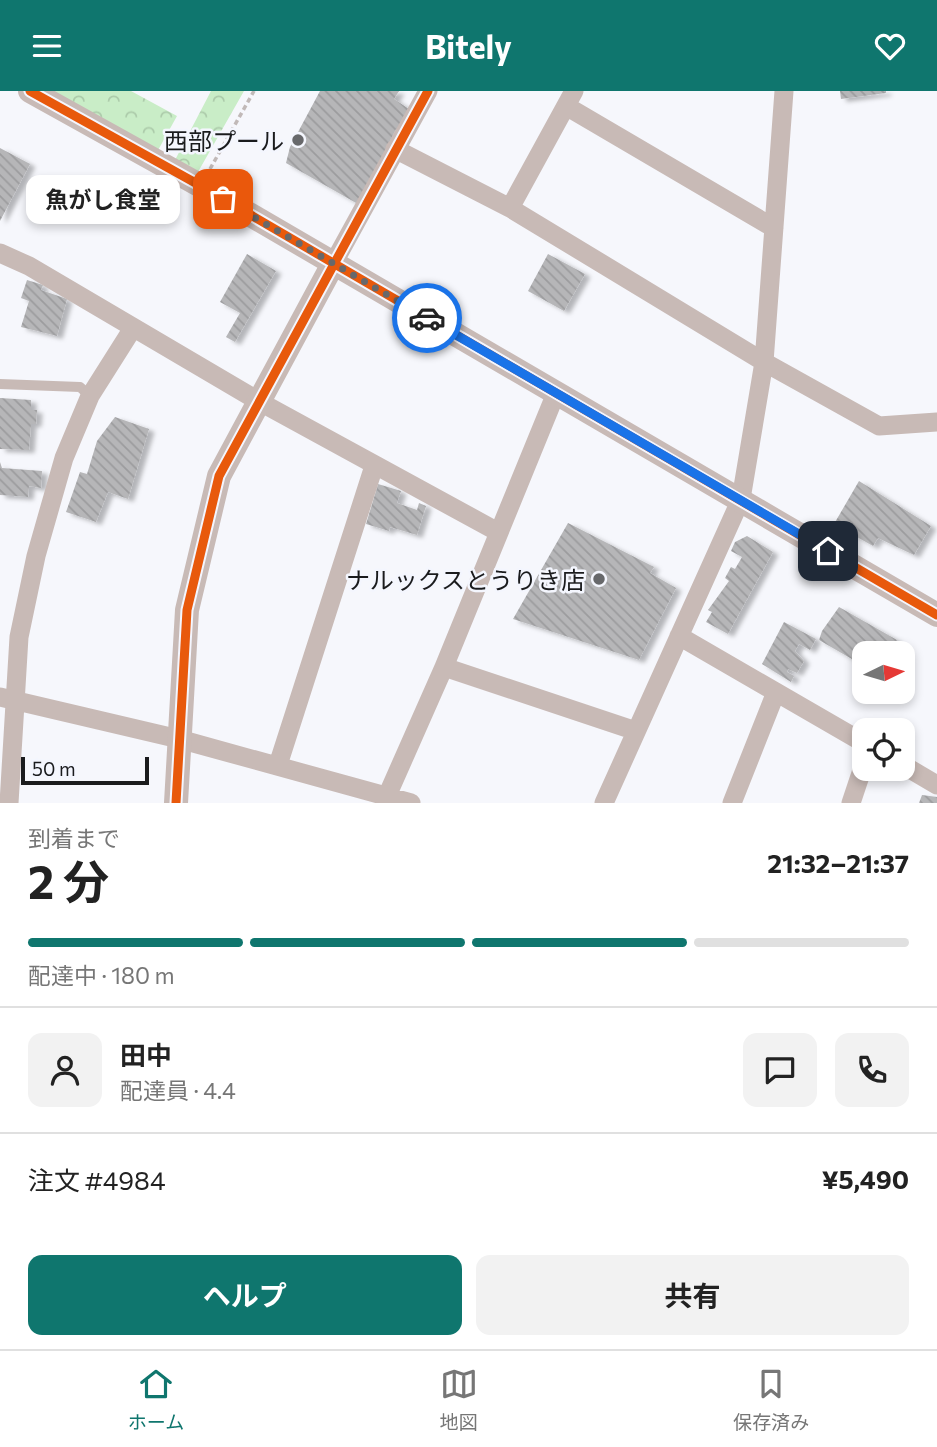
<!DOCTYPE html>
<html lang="ja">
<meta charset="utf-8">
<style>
body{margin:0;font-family:Commissioner,"Noto Sans JP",sans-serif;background:#f2f2f2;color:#222;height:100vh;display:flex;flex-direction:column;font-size:26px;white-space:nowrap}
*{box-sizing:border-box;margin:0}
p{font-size:23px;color:#767676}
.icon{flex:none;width:38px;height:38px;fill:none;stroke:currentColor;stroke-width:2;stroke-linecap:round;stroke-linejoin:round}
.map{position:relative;height:712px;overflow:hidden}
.drawer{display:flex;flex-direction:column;background:#fff;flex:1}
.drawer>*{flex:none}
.needle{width:46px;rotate:85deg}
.fabs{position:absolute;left:852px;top:550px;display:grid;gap:14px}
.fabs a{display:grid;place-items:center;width:63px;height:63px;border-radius:14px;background:#fff;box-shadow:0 4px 10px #0003;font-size:35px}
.scale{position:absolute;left:21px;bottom:18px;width:128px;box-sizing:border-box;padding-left:7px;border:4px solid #1a1b1d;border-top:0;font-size:19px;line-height:24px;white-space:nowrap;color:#1a1b1d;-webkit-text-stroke:5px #f4f6fe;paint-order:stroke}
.pin{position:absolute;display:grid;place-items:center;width:60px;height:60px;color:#fff;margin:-30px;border-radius:14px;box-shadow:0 4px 10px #0006}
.courier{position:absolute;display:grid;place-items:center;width:70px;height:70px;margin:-35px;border:5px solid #1a73e8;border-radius:50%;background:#fff;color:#222;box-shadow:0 2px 9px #0007}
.bubble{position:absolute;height:49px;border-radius:14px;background:#fff;box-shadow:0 4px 10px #0003;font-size:23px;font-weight:700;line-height:49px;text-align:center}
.summary em{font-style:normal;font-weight:700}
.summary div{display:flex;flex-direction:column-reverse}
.summary{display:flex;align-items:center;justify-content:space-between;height:119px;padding:0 28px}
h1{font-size:46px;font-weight:700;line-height:52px}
.bar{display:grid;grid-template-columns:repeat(4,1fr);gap:10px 7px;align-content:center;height:84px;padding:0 28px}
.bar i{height:9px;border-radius:5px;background:#e0e0e0}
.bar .current{background:#0f766e}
.bar p{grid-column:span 4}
.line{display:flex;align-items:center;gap:18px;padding:0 28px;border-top:2px solid #e0e0e0}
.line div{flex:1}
.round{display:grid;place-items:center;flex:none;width:74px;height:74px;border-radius:14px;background:#f2f2f2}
.button{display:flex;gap:14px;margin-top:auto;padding:14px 28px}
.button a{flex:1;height:80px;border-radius:14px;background:#0f766e;color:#fff;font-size:28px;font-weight:700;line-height:80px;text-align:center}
.button a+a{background:#f2f2f2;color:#222}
header{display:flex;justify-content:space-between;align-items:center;height:91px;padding:0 28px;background:#0f766e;color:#fff;font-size:32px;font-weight:700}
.tab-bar{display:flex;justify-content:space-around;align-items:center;height:98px;border-top:2px solid #e0e0e0;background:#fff;font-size:19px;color:#767676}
.tab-bar a{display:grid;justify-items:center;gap:4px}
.tab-bar .current{color:#0f766e}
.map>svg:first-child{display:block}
.forest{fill:url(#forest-crowns)}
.building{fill:url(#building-back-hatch);filter:url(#shadow)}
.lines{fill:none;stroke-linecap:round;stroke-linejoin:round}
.path{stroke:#c1b9b8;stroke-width:3.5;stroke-dasharray:5 3.5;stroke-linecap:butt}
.service{stroke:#c8bab6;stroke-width:10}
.minor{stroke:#c8bab6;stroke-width:19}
.tertiary{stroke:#c8bab6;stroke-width:24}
.cycleway-casing{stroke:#f4f6fe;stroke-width:13}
.cycleway{stroke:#e8590c;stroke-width:9}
.done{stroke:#67686b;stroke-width:7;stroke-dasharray:0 12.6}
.route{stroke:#1a73e8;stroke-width:9}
.poi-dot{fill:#67686b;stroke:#f4f6fe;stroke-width:2.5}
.labels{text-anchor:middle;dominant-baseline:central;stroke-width:5;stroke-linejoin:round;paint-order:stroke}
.poi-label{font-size:24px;fill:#1a1b1d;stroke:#f4f6fe;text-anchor:end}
</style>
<header><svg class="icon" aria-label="menu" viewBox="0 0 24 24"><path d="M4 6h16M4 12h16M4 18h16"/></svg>Bitely<svg class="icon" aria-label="heart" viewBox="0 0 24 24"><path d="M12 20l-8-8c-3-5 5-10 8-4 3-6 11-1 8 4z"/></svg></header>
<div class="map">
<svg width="937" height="712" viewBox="0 0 937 712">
<defs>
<pattern id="forest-crowns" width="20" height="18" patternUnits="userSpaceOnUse" patternTransform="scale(1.75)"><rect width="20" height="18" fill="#c9edc7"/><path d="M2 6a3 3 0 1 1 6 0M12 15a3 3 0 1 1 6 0" fill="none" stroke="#accbaa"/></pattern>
<pattern id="building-back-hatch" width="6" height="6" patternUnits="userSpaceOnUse" patternTransform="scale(1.75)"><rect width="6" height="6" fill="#b6b6b8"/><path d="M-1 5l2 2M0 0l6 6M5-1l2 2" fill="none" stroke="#9c9c9e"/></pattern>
<filter id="shadow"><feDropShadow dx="5.5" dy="3" stdDeviation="2" flood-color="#0004"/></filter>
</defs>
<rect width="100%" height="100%" fill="#f6f7fc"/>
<path class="forest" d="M46,0H131L177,25L157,61Z
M211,0H244L198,81L174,71Z"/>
<path class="building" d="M320,0H399L394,8L409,18L404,43L396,38L358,113L286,72L290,56Z
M840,0H886V2L841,8Z
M0,57L30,73L0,130Z
M247,163L276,180L235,251L226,246L240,222L220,211Z
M548,163L585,183L564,220L528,200Z
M27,189L43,194L41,199L67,208L57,245L21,236L29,210L21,207Z
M0,307L31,309V319H37L36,333H31L29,359L0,358Z
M115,326L149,338L128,408L108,401L96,431L66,421L80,381L87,383L97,350Z
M0,371L2,377L42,380L41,397L29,395L28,406L0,404Z
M859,390L931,435L914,464L878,447L873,455L834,433Z
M378,393L401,400L397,412L417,419L419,412L426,415L417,444L390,436L389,440L366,433Z
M568,432L654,476L650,482L676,497L639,569L513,528Z
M747,445L773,461L728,543L706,531L712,521L708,519L729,490L725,487L731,476L735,478L742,466L731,460L735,451Z
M839,516L897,549L889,562H864V575L819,549L822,540Z
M784,531L816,548L810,559L799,553L795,560L804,570L797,582L788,578L787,581L794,585L791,591L762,573Z
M922,704L937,706V712H919Z"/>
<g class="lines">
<path class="path" d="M210,78L254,0"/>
<path class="service" d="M0,293L80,296L90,305"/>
<path class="minor" d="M566,15L774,137
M395,58L510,117L764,271L879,335L937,331
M510,117L574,0
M0,162L29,175L260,311L498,441
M333,173L428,0
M679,545L864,652
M444,576L636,640
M0,606L179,648L411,712
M278,674L374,375
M903,674L937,694
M387,705L444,576L556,302
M9,712L19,546L36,465L64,367L90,305L133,237
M604,712L741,408L764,271L784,0
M732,712L776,601
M851,712L864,673"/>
<path class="tertiary" d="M30,0L201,95L937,524
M176,712L187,519L219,385L333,173"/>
<g class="cycleway-casing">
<path id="cycleway" d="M30,0L201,95L937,524
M176,712L187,519L219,385L428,0"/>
</g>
<use href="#cycleway" class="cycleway"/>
</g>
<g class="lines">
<path class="done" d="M223,108L427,227"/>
<path class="route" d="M427,227L828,460"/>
</g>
<g class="poi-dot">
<circle cx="298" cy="49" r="7"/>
<circle cx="599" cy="488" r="7"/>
</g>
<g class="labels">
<g class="poi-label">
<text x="284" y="49">西部プール</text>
<text x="585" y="488">ナルックスとうりき店</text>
</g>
</g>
</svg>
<div class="fabs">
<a><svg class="needle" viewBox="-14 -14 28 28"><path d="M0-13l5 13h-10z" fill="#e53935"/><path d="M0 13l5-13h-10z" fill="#767676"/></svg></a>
<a><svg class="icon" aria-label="locate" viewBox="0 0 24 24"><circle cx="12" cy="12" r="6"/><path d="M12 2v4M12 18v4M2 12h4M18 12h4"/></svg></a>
</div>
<div class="scale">50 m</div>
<div class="pin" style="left:223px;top:108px;background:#ea580c"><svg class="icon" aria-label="bag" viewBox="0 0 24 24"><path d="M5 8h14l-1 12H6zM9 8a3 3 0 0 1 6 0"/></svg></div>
<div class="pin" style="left:828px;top:460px;background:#1f2937"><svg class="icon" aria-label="home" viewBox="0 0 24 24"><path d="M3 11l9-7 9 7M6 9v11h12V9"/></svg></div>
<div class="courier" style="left:427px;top:227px"><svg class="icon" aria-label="car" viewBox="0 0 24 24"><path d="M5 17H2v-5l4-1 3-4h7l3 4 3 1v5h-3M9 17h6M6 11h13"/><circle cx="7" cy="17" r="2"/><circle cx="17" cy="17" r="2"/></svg></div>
<div class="bubble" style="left:26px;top:84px;width:154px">魚がし食堂</div>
</div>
<section class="drawer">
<div class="summary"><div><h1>2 分</h1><p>到着まで</p></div><em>21:32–21:37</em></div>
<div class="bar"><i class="current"></i><i class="current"></i><i class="current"></i><i></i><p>配達中 · 180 m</p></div>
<div class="line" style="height:126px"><a class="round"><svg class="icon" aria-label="person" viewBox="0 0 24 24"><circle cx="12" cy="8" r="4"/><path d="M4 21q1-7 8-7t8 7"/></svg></a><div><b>田中</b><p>配達員 · 4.4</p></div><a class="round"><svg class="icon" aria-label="chat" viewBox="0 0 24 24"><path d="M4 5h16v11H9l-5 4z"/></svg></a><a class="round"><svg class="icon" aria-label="phone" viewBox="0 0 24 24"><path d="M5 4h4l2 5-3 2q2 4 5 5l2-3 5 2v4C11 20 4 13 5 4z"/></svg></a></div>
<div class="line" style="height:91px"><div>注文 #4984</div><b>¥5,490</b></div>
<div class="button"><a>ヘルプ</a><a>共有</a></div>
</section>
<nav class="tab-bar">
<a class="current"><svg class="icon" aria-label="home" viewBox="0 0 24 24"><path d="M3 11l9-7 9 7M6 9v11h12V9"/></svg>ホーム</a>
<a><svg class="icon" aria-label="map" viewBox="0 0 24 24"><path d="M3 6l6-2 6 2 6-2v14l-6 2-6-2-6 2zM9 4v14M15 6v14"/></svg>地図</a>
<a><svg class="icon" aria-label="saved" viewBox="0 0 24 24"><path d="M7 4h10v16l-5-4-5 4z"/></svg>保存済み</a>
</nav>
